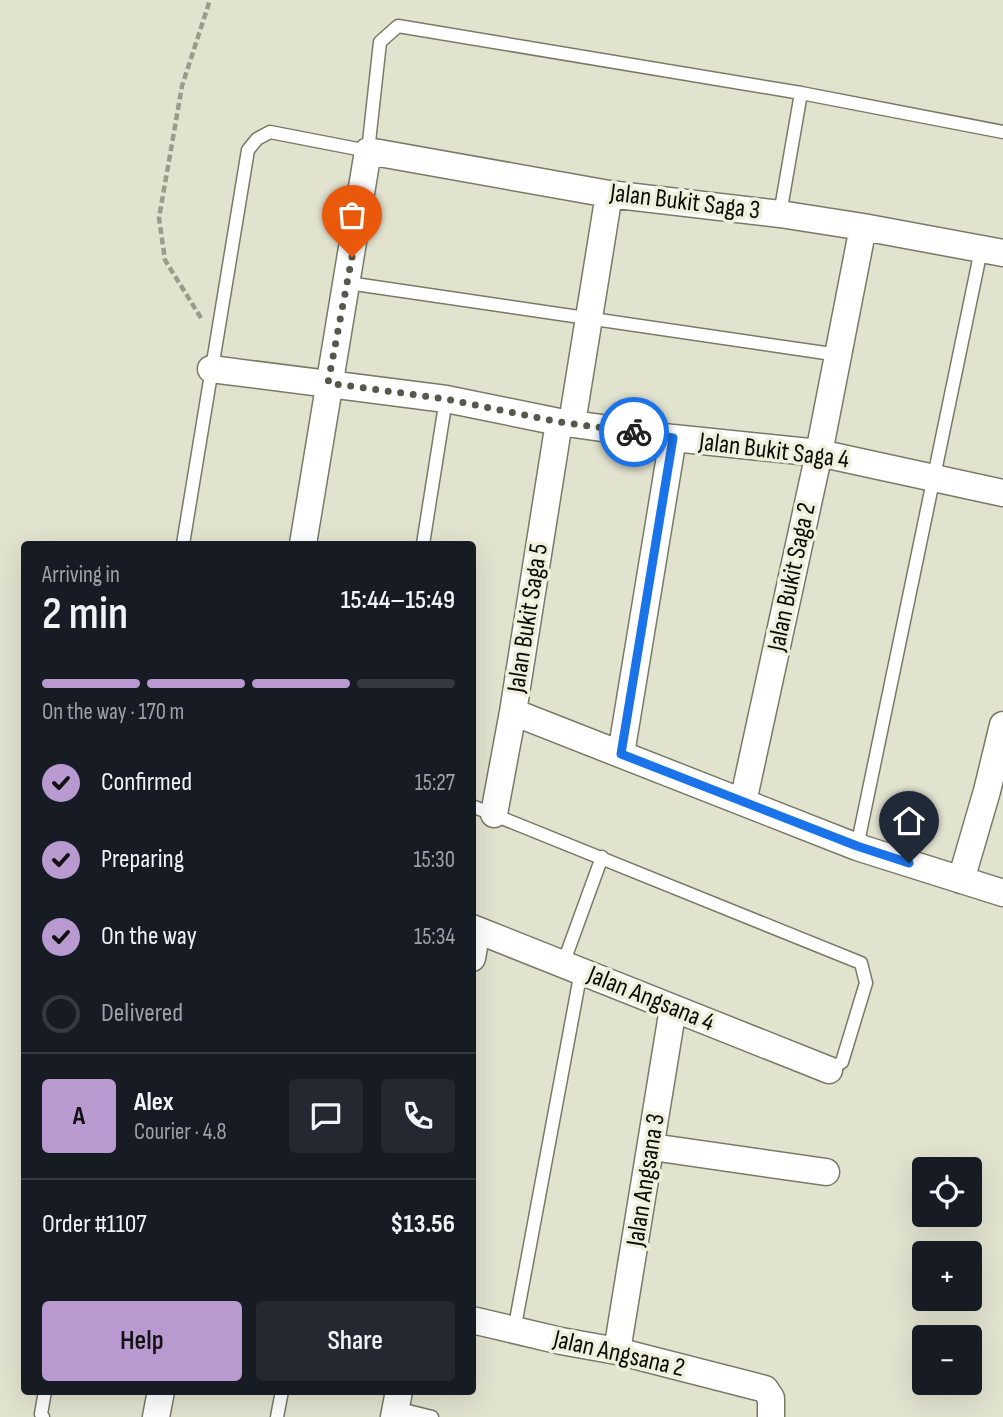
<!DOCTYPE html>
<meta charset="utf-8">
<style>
body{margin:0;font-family:"Sofia Sans Condensed",sans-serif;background:#242831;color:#f1f3f6;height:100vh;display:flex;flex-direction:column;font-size:26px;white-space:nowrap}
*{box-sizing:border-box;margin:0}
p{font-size:23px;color:#9ea1a6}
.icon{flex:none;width:38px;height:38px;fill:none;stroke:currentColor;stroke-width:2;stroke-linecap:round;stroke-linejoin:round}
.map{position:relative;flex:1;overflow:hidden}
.details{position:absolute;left:21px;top:541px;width:455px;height:854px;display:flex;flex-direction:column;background:#171b24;border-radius:7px;box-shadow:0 7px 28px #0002}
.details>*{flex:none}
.tools{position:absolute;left:912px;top:1157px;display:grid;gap:14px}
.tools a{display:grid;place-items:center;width:70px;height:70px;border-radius:7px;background:#171b24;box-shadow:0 7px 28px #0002;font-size:35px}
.pin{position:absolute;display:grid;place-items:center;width:60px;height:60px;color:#fff;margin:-72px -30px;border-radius:50% 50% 50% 0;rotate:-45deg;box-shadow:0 0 7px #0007}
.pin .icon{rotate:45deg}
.courier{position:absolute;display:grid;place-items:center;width:70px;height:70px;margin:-35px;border:5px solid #1a73e8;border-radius:50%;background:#fff;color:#222;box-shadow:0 2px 9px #0007}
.summary em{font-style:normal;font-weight:600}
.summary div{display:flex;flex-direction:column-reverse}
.summary{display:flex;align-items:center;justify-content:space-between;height:119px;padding:0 21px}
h1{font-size:46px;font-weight:600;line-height:52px}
.bar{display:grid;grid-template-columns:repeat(4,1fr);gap:10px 7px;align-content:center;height:84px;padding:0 21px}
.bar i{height:9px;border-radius:5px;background:#363941}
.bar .current{background:#b99ad0}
.bar p{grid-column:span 4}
.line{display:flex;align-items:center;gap:18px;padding:0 21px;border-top:2px solid #363941}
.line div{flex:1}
.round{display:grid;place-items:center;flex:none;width:74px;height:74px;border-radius:7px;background:#242831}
ol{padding:0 21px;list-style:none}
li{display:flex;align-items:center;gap:21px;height:77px}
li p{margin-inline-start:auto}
li .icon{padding:7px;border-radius:50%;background:#b99ad0;color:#111;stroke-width:4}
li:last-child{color:#9ea1a6}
li i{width:38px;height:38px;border:4px solid #363941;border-radius:50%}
.cta{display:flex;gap:14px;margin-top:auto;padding:14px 21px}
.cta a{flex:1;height:80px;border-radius:7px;background:#b99ad0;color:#111;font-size:28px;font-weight:600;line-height:80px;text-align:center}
.cta a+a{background:#242831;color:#f1f3f6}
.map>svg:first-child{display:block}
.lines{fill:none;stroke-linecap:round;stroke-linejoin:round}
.service-casing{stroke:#787967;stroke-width:15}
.minor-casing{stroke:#787967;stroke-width:29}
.path{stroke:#9a9b8c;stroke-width:4.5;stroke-dasharray:7 3.5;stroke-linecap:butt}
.service{stroke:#fff;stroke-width:12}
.minor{stroke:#fff;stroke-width:26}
.done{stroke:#57574c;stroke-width:7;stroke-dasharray:0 12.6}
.route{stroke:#1a73e8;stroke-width:9}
.labels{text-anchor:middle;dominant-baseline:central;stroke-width:7;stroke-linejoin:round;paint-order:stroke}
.street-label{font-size:26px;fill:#0c0c06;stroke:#eff0dc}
</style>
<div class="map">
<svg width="1003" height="1417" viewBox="0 0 1003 1417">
<rect width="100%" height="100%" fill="#e2e3cf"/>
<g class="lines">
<g class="service-casing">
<path id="service" d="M780,214L801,93
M348,283L839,355
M183,544L248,150L257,139L270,132L368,151L380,42L398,26L801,93L1003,132
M423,544L446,399
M472,806L861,963L866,983L842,1062L829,1070
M857,847L981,250
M563,964L602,857
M514,1331L581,971
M396,1408L432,1417
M43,1417L41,1414L45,1391
M277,1417L282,1391"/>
</g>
<g class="minor-casing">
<path id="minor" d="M211,369L446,399L559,422L673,438L819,453L1003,493
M572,423L609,194
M303,544L368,151L609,194L780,214L863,227L1003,253
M513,712L857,847L1003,893
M621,754L673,438
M743,802L819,453L863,227
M494,814L513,712L559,422
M961,880L987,791L1003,725
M472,928L829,1070
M472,958L477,930
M652,1147L826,1172
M472,1320L561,1341L617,1351L765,1389L771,1398V1417
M617,1351L673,1008
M156,1417L161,1391
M394,1417L399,1391"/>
</g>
<path class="path" d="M201,318L165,260L159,218L182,86L210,0"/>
<use href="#service" class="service"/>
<use href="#minor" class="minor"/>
</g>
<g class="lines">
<path class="done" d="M352,257L328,383L446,399L559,422L634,432"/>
<path class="route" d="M634,432L673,438L621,754L857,846L909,863"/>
</g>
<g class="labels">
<g class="street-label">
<text transform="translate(685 202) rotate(7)">Jalan Bukit Saga 3</text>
<text transform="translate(774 451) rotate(7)">Jalan Bukit Saga 4</text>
<text transform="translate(792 577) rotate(-78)">Jalan Bukit Saga 2</text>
<text transform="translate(528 618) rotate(-81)">Jalan Bukit Saga 5</text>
<text transform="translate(651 999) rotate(22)">Jalan Angsana 4</text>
<text transform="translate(646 1180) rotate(-81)">Jalan Angsana 3</text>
<text transform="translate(619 1354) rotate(13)">Jalan Angsana 2</text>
</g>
</g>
</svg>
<div class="tools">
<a><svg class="icon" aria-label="locate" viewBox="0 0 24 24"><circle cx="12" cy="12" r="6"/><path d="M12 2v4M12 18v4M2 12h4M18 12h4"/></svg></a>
<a>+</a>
<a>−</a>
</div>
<div class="pin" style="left:352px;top:257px;background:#ea580c"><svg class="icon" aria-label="bag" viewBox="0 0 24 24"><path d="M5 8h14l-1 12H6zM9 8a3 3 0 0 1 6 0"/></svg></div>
<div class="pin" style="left:909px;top:863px;background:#1f2937"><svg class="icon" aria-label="home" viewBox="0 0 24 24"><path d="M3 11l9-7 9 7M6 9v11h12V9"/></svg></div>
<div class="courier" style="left:634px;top:432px"><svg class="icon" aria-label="bike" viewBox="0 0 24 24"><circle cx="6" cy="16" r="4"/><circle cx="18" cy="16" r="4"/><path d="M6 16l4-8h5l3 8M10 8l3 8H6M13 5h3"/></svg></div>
<section class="details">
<div class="summary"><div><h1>2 min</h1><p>Arriving in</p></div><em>15:44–15:49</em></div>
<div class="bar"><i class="current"></i><i class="current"></i><i class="current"></i><i></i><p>On the way · 170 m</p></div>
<ol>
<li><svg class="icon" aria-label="check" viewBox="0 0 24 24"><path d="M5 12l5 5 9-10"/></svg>Confirmed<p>15:27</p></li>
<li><svg class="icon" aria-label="check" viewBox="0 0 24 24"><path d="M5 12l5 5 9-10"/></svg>Preparing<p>15:30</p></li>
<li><svg class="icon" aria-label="check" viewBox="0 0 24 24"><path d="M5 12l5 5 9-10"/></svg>On the way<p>15:34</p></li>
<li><i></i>Delivered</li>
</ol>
<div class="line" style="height:126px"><b class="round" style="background:#b99ad0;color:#111">A</b><div><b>Alex</b><p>Courier · 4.8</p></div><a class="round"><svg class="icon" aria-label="chat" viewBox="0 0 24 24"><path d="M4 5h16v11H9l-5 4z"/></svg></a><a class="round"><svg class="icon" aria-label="phone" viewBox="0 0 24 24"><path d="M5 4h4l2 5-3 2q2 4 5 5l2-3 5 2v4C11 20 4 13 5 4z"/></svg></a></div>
<div class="line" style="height:91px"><div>Order #1107</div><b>$13.56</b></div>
<div class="cta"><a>Help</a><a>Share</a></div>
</section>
</div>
